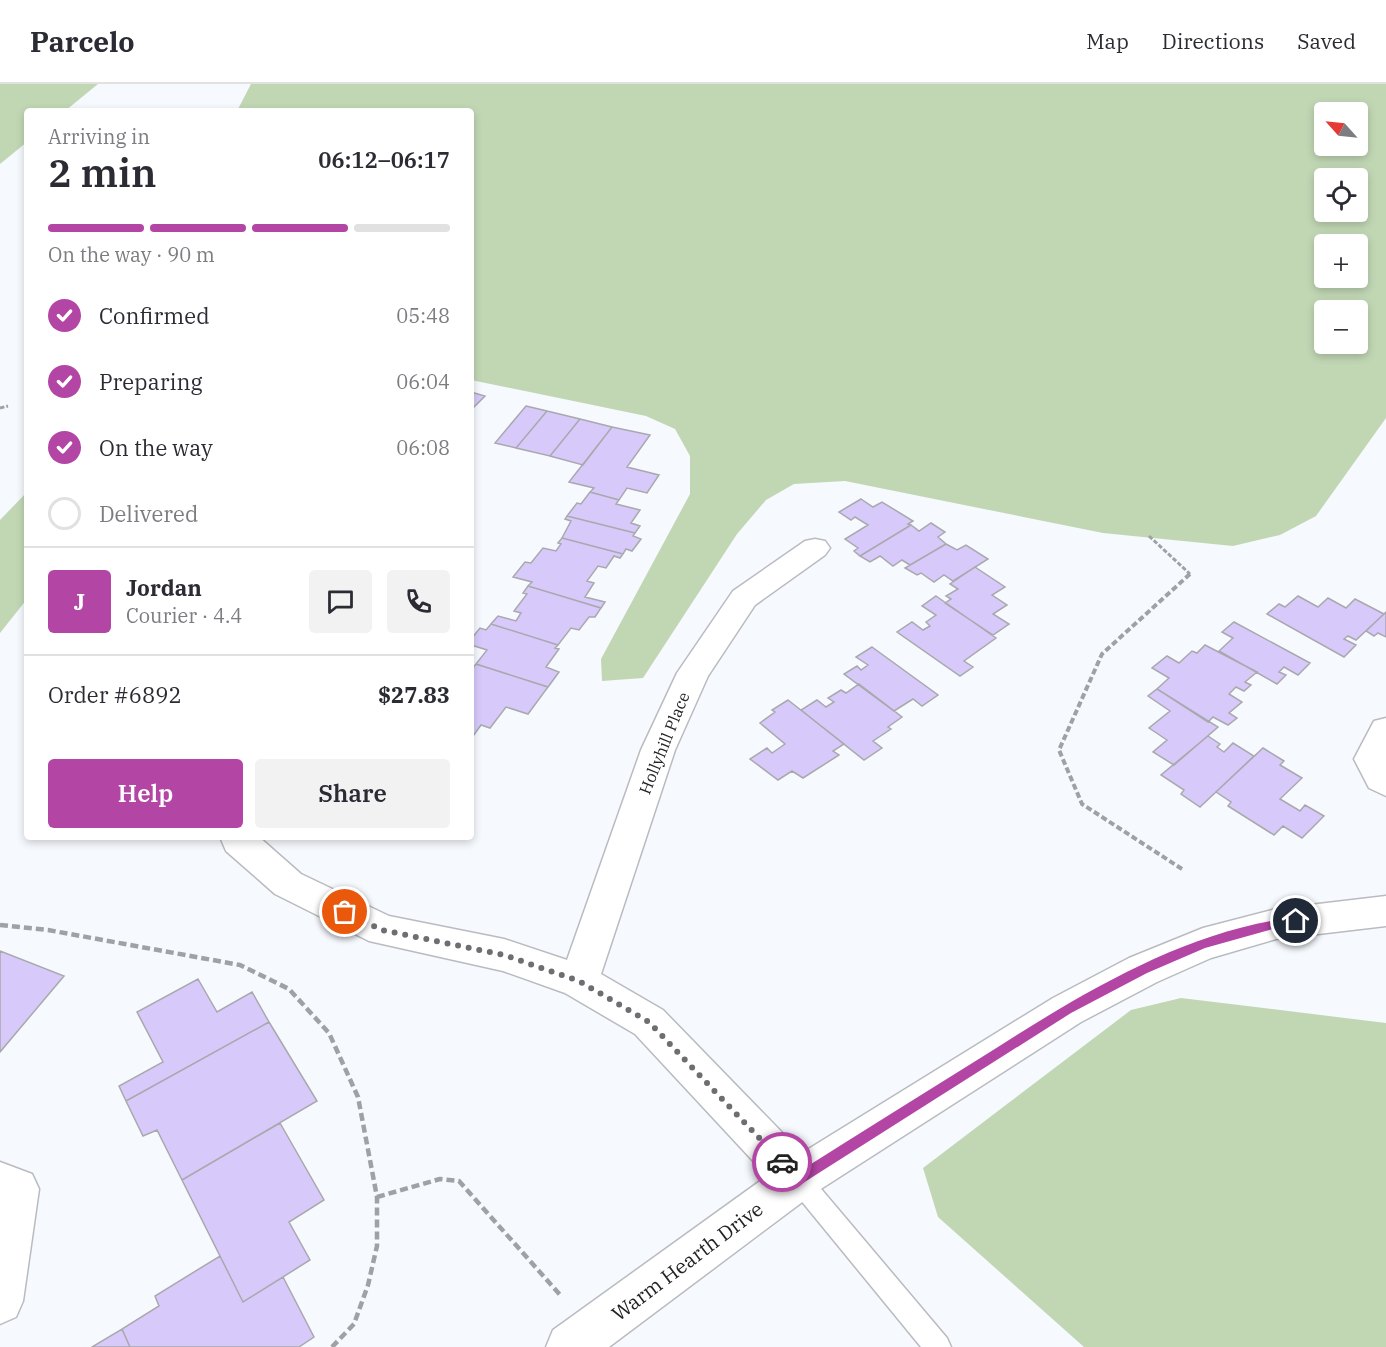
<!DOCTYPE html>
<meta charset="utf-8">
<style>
body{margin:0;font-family:"IBM Plex Serif",serif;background:#f2f2f3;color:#2b2b33;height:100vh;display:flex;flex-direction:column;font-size:22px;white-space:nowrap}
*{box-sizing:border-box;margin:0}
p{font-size:20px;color:#7c7c81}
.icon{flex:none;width:33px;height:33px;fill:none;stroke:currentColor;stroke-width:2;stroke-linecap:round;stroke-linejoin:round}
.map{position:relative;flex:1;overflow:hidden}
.side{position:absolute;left:24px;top:24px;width:450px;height:732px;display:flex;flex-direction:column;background:#fff;border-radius:6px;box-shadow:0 3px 9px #0003}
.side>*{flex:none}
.needle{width:39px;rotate:297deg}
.buttons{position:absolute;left:1314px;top:18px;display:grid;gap:12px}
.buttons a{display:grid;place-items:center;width:54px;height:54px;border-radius:6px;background:#fff;box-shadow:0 3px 9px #0003;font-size:30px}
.pin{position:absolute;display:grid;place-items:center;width:51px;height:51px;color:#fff;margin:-26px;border:3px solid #fff;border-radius:50%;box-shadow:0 2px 6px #0007}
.courier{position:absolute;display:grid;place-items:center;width:60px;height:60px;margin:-30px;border:4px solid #b345a4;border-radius:50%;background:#fff;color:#222;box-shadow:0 2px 8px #0007}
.headline em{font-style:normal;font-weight:600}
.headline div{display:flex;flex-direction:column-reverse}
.headline{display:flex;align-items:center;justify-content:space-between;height:102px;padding:0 24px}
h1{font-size:39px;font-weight:600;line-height:45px}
.bar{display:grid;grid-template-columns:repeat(4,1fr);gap:9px 6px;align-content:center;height:72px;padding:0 24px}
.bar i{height:8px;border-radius:4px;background:#e1e1e2}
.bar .active{background:#b345a4}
.bar p{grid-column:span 4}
.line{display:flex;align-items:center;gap:15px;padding:0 24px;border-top:2px solid #e1e1e2}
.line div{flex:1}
.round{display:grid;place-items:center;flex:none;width:63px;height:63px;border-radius:6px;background:#f2f2f3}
ol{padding:0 24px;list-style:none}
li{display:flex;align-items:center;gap:18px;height:66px}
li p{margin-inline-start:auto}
li .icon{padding:6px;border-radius:50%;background:#b345a4;color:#fff;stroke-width:4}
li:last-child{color:#7c7c81}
li i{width:33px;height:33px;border:3px solid #e1e1e2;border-radius:50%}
.button{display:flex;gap:12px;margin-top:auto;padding:12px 24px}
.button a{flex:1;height:69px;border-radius:6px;background:#b345a4;color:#fff;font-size:24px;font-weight:600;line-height:69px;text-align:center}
.button a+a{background:#f2f2f3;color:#2b2b33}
header{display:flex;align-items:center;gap:36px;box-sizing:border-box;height:84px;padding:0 30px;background:#fff;border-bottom:2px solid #e1e1e2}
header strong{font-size:28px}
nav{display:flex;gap:33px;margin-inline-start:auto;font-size:21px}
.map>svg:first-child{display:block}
.green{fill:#c1d7b4;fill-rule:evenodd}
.building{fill:#d7cafb;stroke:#a9a8ad;stroke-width:1.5}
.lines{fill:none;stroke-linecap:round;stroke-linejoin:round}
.service-casing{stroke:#b9bbc0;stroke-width:3}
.minor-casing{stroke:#b9bbc0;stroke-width:3}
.path-far2{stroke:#9fa1a5;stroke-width:3;stroke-dasharray:4.5 2;stroke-linecap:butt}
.path-far1{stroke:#9fa1a5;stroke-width:4;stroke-dasharray:6 3;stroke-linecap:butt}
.path{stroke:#9fa1a5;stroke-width:4.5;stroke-dasharray:8 4;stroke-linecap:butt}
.service{fill:#fff;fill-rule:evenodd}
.minor{fill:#fff;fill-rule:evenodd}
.route{fill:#b345a4}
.done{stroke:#6c6e71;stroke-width:6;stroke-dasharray:0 10.8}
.labels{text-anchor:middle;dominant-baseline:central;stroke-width:4.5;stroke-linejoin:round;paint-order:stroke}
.street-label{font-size:16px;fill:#222325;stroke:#fff}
.near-street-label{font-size:20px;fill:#222325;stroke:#fff}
</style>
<header>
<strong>Parcelo</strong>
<nav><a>Map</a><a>Directions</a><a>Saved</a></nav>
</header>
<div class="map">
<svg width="1386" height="1263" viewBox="0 0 1386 1263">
<rect width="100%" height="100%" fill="#f6f9fe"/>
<path class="green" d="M0,0H98L65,27H27V58L0,80Z
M251,0H1386V334L1316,432L1280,451L1233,462L1103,449L845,397L794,400L766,416L737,450L643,594L602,597L601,575L690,410V372L675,345L646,332L471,296V27H237ZM1324,28H1358V62H1324ZM1358,94V128H1324V94ZM1324,160H1358V194H1324ZM1324,226H1358V260H1324Z
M27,408V515L0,549V436Z
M1181,914L1386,939V1263H1084L938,1133L923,1084L1131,926Z"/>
<path class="building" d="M471,308L485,312L471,326Z
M526,322L547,327L516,364L495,359Z
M547,327L580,335L550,372L516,364Z
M580,335L612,343L583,381L550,372Z
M612,343L650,351L627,383L659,391L647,409L627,404L619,416L590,408L594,404L569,398Z
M590,408L619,416L616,420L640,426L631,439L640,442L635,449L567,432L577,419L581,420Z
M861,415L873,423L882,418L913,437L908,440L911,441L860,472L854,467L858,464L845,455L868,441L855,433L851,436L839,428Z
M567,432L635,449L633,452L641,455L632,467L626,465L623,470L562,454L571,437L565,435Z
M931,439L945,448L938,453L946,460L910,481L902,476L893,482L880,472L870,478L860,472L911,441L919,447Z
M562,454L623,470L620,474L614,472L606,484L598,482L587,497L594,499L585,513L605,518L601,524L528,502L532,498L513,493L525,478L531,479L543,464L556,467L561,460L558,459Z
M946,460L957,466L966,461L988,475L953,497L944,491L934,498L921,489L917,491L905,484Z
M975,483L1005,503L992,511L1007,521L993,530L1009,540L993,551L945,519L951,515L946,512L958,505L950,500Z
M528,502L601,524L595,533H589L579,546L571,544L558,561L491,540L498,532L516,537L521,529L514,527L527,510L523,509Z
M936,512L996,554L964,577L973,583L960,592L897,548L912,538L923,546L930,542L926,538L936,531L922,522Z
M1298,512L1318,523L1328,514L1346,524L1355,515L1384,530L1356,556L1348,552L1344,555L1356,561L1344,573L1267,530L1279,520L1285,523Z
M1386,528V553L1378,549L1374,552L1366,547Z
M1234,538L1310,579L1298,591L1284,583L1279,588L1286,591L1277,600L1219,567L1233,554L1222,548Z
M491,540L558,561L555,564L559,565L546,583L559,588L548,603L476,580L487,566L471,561V555L480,544L486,546Z
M1205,561L1257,588L1245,598L1251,601L1244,607L1236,603L1229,610L1242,618L1229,629L1237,634L1228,641L1213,633L1208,638L1157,605L1169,594L1152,584L1167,572L1179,579L1192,567L1197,569Z
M872,563L938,611L922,622L913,615L894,627L844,590L857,582L861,586L868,581L856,573Z
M476,580L548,603L528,630L506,623L490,644L481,641L471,655V586Z
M859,600L902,633L888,643L891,645L873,657L882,664L864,676L801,626L817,616L826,623L834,618L828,614L841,606L846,609Z
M1157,605L1218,643L1174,681L1153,668L1167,656L1149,644L1170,627L1148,612Z
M788,616L844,660L833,667L839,671L803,694L792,687L778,696L750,675L767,664L772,669L785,660L760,639L775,628L772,626Z
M1208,652L1220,660L1217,663L1224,668L1233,659L1254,672L1200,723L1181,710L1184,706L1161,691Z
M1263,664L1284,677L1280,681L1302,694L1280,715L1300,727L1305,721L1324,732L1302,754L1283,742L1274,751L1228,722L1231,718L1216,708Z
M0,867L64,892L0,968Z
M198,895L217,928L252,908L269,938L126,1017L119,1002L163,978L137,928Z
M269,938L317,1017L182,1096L157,1046L143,1052L126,1017Z
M280,1039L324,1116L289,1138L310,1176L243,1218L182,1096Z
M220,1172L243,1218L283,1193L314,1253L299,1263H130L122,1245L159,1222L155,1212Z
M122,1245L130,1263H92Z"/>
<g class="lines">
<g class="service-casing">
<path id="service" d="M798,1084L806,1087L947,1254L951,1263H921L790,1103L786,1095L790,1087Z"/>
</g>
<g class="minor-casing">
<path id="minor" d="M815,455L825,457L830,464L825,471L755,521L708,592L675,666L601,890L663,926L802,1069L1053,914L1129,874L1203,844L1276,825L1386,812V842L1276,855L1211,874L1157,898L1081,938L813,1110L609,1263H546L553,1246L767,1092L635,950L565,909L503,887L369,857L275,810L226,767L220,753H259L301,790L389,832L504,855L567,876L641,666L677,589L733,507L805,457Z
M1386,634V712L1369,704L1354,675L1374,637Z
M0,1078L32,1090L39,1105L23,1217L16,1233L0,1240Z"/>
</g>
<path class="path-far2" d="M0,324L8,322
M1149,452L1190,490"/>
<path class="path-far1" d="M1182,785L1082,720L1059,666L1102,570L1190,490L1188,488"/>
<path class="path" d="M0,841L48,846L240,881L289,905L329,949L358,1013L377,1113V1162L368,1201L354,1240L332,1263
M377,1113L440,1095L459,1097L562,1213"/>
<use href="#service" class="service"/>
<use href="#minor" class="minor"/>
</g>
<path class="route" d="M1296,833L1302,837L1300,841L1276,844L1205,864L1147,889L1071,929L803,1099H794L776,1078L778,1073L782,1072L800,1087C860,1049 921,1011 982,973C1078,912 1181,847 1296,833Z"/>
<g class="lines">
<path class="done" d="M345,828L382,846L504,871L579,897L649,938L782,1078"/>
</g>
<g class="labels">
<g class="street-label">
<text transform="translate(664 659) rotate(-68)">Hollyhill Place</text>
</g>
<g class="near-street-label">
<text transform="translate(687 1177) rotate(-37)">Warm Hearth Drive</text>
</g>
</g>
</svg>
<div class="buttons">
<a><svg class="needle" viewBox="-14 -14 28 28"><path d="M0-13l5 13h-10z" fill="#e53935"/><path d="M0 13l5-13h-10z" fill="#7c7c81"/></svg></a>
<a><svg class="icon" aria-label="locate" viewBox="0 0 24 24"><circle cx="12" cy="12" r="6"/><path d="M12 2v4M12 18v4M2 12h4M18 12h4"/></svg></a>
<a>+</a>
<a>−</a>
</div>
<div class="pin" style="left:345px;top:828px;background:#ea580c"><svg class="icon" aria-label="bag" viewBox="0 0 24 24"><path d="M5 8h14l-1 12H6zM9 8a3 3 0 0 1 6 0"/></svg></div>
<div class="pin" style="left:1296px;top:837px;background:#1f2937"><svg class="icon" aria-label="home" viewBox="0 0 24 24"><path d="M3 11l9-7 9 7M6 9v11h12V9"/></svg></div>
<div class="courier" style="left:782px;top:1078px"><svg class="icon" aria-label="car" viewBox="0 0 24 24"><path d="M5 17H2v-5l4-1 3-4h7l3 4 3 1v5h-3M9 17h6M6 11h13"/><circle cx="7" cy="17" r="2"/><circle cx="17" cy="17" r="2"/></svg></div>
<section class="side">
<div class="headline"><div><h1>2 min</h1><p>Arriving in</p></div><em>06:12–06:17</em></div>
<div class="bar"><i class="active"></i><i class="active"></i><i class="active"></i><i></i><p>On the way · 90 m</p></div>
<ol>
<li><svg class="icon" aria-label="check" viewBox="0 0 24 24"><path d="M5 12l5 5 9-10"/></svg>Confirmed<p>05:48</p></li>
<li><svg class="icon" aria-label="check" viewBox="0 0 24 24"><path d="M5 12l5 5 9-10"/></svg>Preparing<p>06:04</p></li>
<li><svg class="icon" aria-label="check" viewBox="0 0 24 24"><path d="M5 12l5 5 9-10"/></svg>On the way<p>06:08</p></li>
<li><i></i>Delivered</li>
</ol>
<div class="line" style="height:108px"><b class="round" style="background:#b345a4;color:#fff">J</b><div><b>Jordan</b><p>Courier · 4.4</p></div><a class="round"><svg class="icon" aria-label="chat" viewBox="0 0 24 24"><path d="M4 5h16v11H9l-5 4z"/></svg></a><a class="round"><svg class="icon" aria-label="phone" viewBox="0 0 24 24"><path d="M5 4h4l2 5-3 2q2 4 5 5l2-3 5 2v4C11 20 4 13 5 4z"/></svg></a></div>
<div class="line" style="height:78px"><div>Order #6892</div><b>$27.83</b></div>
<div class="button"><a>Help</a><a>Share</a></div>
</section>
</div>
